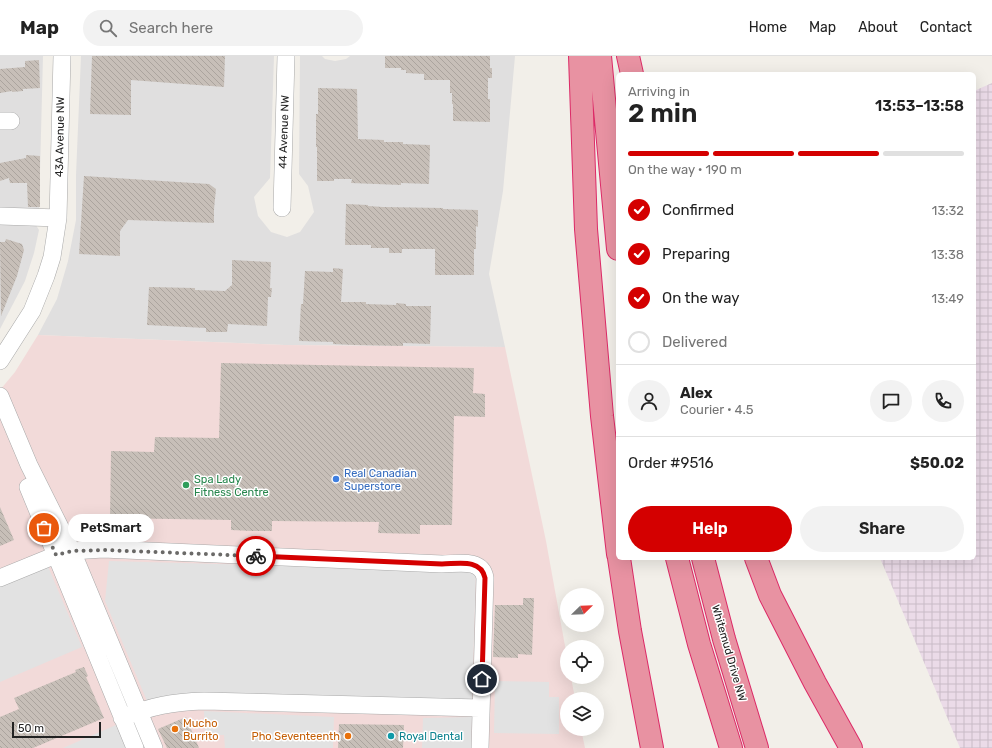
<!DOCTYPE html>
<meta charset="utf-8">
<style>
body{margin:0;font-family:Rubik,sans-serif;background:#f2f2f2;color:#222;height:100vh;display:flex;flex-direction:column;font-size:15px;white-space:nowrap}
*{box-sizing:border-box;margin:0}
p{font-size:13px;color:#767676}
.icon{flex:none;width:22px;height:22px;fill:none;stroke:currentColor;stroke-width:2;stroke-linecap:round;stroke-linejoin:round}
.map{position:relative;flex:1;overflow:hidden}
.panel{position:absolute;left:616px;top:16px;width:360px;height:488px;display:flex;flex-direction:column;background:#fff;border-radius:6px;box-shadow:0 4px 16px #0002}
.panel>*{flex:none}
.needle{width:26px;rotate:67deg}
.fabs{position:absolute;left:560px;top:532px;display:grid;gap:8px}
.fabs a{display:grid;place-items:center;width:44px;height:44px;border-radius:50%;background:#fff;box-shadow:0 4px 16px #0002;font-size:20px}
.scale{position:absolute;left:12px;bottom:10px;width:89px;box-sizing:border-box;padding-left:4px;border:2px solid #222;border-top:0;font-size:11px;line-height:14px;white-space:nowrap;color:#222;-webkit-text-stroke:3px #fff;paint-order:stroke}
.pin{position:absolute;display:grid;place-items:center;width:34px;height:34px;color:#fff;margin:-17px;border:2px solid #fff;border-radius:50%;box-shadow:0 1px 4px #0007}
.courier{position:absolute;display:grid;place-items:center;width:40px;height:40px;margin:-20px;border:3px solid #d40000;border-radius:50%;background:#fff;color:#222;box-shadow:0 1px 5px #0007}
.bubble{position:absolute;height:28px;border-radius:14px;background:#fff;box-shadow:0 4px 16px #0002;font-size:13px;font-weight:600;line-height:28px;text-align:center}
.overview em{font-style:normal;font-weight:600}
.overview div{display:flex;flex-direction:column-reverse}
.overview{display:flex;align-items:center;justify-content:space-between;height:68px;padding:0 12px}
h1{font-size:26px;font-weight:600;line-height:30px}
.bar{display:grid;grid-template-columns:repeat(4,1fr);gap:6px 4px;align-content:center;height:48px;padding:0 12px}
.bar i{height:5px;border-radius:3px;background:#e0e0e0}
.bar .active{background:#d40000}
.bar p{grid-column:span 4}
.line{display:flex;align-items:center;gap:10px;padding:0 12px;border-top:1px solid #e0e0e0}
.line div{flex:1}
.round{display:grid;place-items:center;flex:none;width:42px;height:42px;border-radius:21px;background:#f2f2f2}
ol{padding:0 12px;list-style:none}
li{display:flex;align-items:center;gap:12px;height:44px}
li p{margin-inline-start:auto}
li .icon{padding:4px;border-radius:50%;background:#d40000;color:#fff;stroke-width:4}
li:last-child{color:#767676}
li i{width:22px;height:22px;border:2px solid #e0e0e0;border-radius:50%}
.button{display:flex;gap:8px;margin-top:auto;padding:8px 12px}
.button a{flex:1;height:46px;border-radius:24px;background:#d40000;color:#fff;font-size:16px;font-weight:600;line-height:46px;text-align:center}
.button a+a{background:#f2f2f2;color:#222}
header{display:flex;align-items:center;gap:24px;box-sizing:border-box;height:56px;padding:0 20px;background:#fff;border-bottom:1px solid #e0e0e0}
header strong{font-size:19px}
nav{display:flex;gap:22px;margin-inline-start:auto;font-size:14px}
.search{width:280px;height:36px;background:#f2f2f2;display:flex;align-items:center;gap:10px;box-sizing:border-box;padding:0 14px;border-radius:22px;color:#767676;font-size:15px}
.map>svg:first-child{display:block}
.residential{fill:#e0dfdf}
.commercial{fill:#f2dad9}
.industrial{fill:url(#industrial-grid)}
.parking{fill:#e2e2e2}
.building{fill:url(#building-back-hatch)}
.lines{fill:none;stroke-linecap:round;stroke-linejoin:round}
.minor-casing{stroke:#a9a9a9;stroke-width:18}
.highway-casing{stroke:#dc2a67;stroke-width:24}
.minor{stroke:#fff;stroke-width:17}
.highway{stroke:#e892a2;stroke-width:22}
.done{stroke:#6b6a68;stroke-width:4;stroke-dasharray:0 7.2}
.route{stroke:#d40000;stroke-width:5}
.shop-dot{fill:#3f7fe0;stroke:#fff;stroke-width:1.5}
.leisure-dot{fill:#2e9e5b;stroke:#fff;stroke-width:1.5}
.food-dot{fill:#e8710a;stroke:#fff;stroke-width:1.5}
.culture-dot{fill:#0f9aa8;stroke:#fff;stroke-width:1.5}
.labels{text-anchor:middle;dominant-baseline:central;stroke-width:3;stroke-linejoin:round;paint-order:stroke}
.street-label{font-size:11px;fill:#222;stroke:#fff}
.shop-label{font-size:11px;fill:#366cbe;stroke:#fff;text-anchor:start}
.leisure-label{font-size:11px;fill:#27864d;stroke:#fff;text-anchor:start}
.food-label{font-size:11px;fill:#c56008;stroke:#fff;text-anchor:start}
.culture-label{font-size:11px;fill:#0d838f;stroke:#fff;text-anchor:start}
</style>
<header>
<strong>Map</strong>
<div class="search"><svg class="icon" aria-label="search" viewBox="0 0 24 24"><circle cx="10" cy="10" r="6"/><path d="M15 15l6 6"/></svg>Search here</div>
<nav><a>Home</a><a>Map</a><a>About</a><a>Contact</a></nav>
</header>
<div class="map">
<svg width="992" height="692" viewBox="0 0 992 692">
<defs>
<pattern id="industrial-grid" width="8" height="8" patternUnits="userSpaceOnUse"><rect width="8" height="8" fill="#ebdbe8"/><path d="M0 4h8M4 0v8" fill="none" stroke="#c9bcc7"/></pattern>
<pattern id="building-back-hatch" width="6" height="6" patternUnits="userSpaceOnUse"><rect width="6" height="6" fill="#c7bfb8"/><path d="M-1 5l2 2M0 0l6 6M5-1l2 2" fill="none" stroke="#aba49e"/></pattern>
</defs>
<rect width="100%" height="100%" fill="#f2efe9"/>
<path class="residential" d="M0,0H43L39,154L32,163L39,174L34,197L25,225L0,273Z
M81,0H274L270,122L254,141L258,160L271,176L287,181L300,176L314,156L308,130L299,118L300,0H322L325,3L335,5L346,3L350,0H515L503,135L489,218L505,291L285,289L38,279L57,243L68,205L76,164V119Z"/>
<path class="commercial" d="M38,279L285,289L505,291L546,485L567,601V621H571L575,643H567V673H581L585,692H0V334L15,316Z"/>
<path class="industrial" d="M992,27V692H960L880,502H974V35Z"/>
<path class="parking" d="M109,505L476,515L472,646L147,645L105,545Z
M47,508L82,591L0,626V528Z
M495,625L549,626V641H559V678L494,677Z
M204,655L334,661L333,692H225L224,679H205Z
M472,661L471,692H422L423,662Z
M116,669L126,692H63Z"/>
<path class="building" d="M92,0H225L224,31L131,24V59L90,58Z
M385,0H490V12H492V22H488V43H490V66L453,65V48H452V37H450V24H424V18L406,17V14H401V12H385Z
M39,4L40,32L23,33V35L12,36V35L0,37V13L25,11V5Z
M318,32L357,33L358,83L384,84V86H403V88L430,89L429,128L401,127V129L351,127L352,123H334V125H317V91H316V58H318Z
M26,99L40,100V151H28L27,127H10L9,122L0,125V107L26,102Z
M84,120L209,128L216,133L214,153V167L128,164L120,175V200L79,198Z
M346,148L368,149V150L383,151L443,152V153L478,154V171L476,170V193H474V219H435V193H402V197H389V192H371V189H345Z
M6,183L22,188L24,194L17,220L1,260L0,186H5Z
M232,204L271,206L270,232H272L271,241H268L267,270L228,268L227,276H206V272L147,269L149,231L195,232V234L225,235L232,229Z
M333,212L343,213L341,246H366V248L396,249V247L406,248V250H431L430,288L403,287V290L354,289L333,288V286L299,285L301,248H303L305,215L333,216Z
M221,307L474,312L473,337L485,338V361L454,360L452,469H420V478L378,477L379,466L272,465V475H252L231,474V464L110,462L111,395L154,396L155,381L219,382Z
M0,451L14,484L0,490Z
M523,542H534L532,599L518,598V602L493,601L495,549H523Z
M84,611L88,620L86,621L104,662L33,692H0V661L19,653L14,642L76,616L75,614Z
M186,661L199,692H167L158,673Z
M339,668L404,669L403,692H338Z"/>
<g class="lines">
<g class="minor-casing">
<path id="minor" d="M0,65H11
M282,152L286,0
M0,160L58,162
M0,305L32,255L46,220L52,201L58,162L62,0
M0,340L29,409L72,495L154,692
M28,431L135,692
M0,522L56,499L72,495L103,493L442,508C457,508 482,502 485,522L480,692
M122,662C151,650 173,646 204,645L480,652"/>
</g>
<g class="highway-casing">
<path id="highway" d="M580,0L586,173L602,360L618,498
M600,0L618,193
M628,0L632,18
M619,502L630,575L652,692
M677,502L699,588L731,692
M703,502L724,583L757,692
M756,502L770,539L815,627L851,692"/>
</g>
<use href="#minor" class="minor"/>
<use href="#highway" class="highway"/>
</g>
<g class="lines">
<path class="done" d="M44,472L56,499L72,495L103,494L256,500"/>
<path class="route" d="M256,500L442,508C457,508 481,502 485,522L482,623"/>
</g>
<circle class="shop-dot" cx="336" cy="423" r="4"/>
<circle class="leisure-dot" cx="186" cy="429" r="4"/>
<g class="food-dot">
<circle cx="175" cy="673" r="4"/>
<circle cx="348" cy="680" r="4"/>
</g>
<circle class="culture-dot" cx="391" cy="680" r="4"/>
<g class="labels">
<g class="street-label">
<text transform="translate(284 76) rotate(-88)">44 Avenue NW</text>
<text transform="translate(60 81) rotate(-89)">43A Avenue NW</text>
<text transform="translate(729 597) rotate(74)">Whitemud Drive NW</text>
</g>
<g class="shop-label">
<text x="344" y="417">Real Canadian<tspan x="344" dy="13">Superstore</tspan></text>
</g>
<g class="leisure-label">
<text x="194" y="423">Spa Lady<tspan x="194" dy="13">Fitness Centre</tspan></text>
</g>
<g class="food-label">
<text x="183" y="667">Mucho<tspan x="183" dy="13">Burrito</tspan></text>
<text x="340" y="680" text-anchor="end">Pho Seventeenth</text>
</g>
<g class="culture-label">
<text x="399" y="680">Royal Dental</text>
</g>
</g>
</svg>
<div class="fabs">
<a><svg class="needle" viewBox="-14 -14 28 28"><path d="M0-13l5 13h-10z" fill="#e53935"/><path d="M0 13l5-13h-10z" fill="#767676"/></svg></a>
<a><svg class="icon" aria-label="locate" viewBox="0 0 24 24"><circle cx="12" cy="12" r="6"/><path d="M12 2v4M12 18v4M2 12h4M18 12h4"/></svg></a>
<a><svg class="icon" aria-label="layers" viewBox="0 0 24 24"><path d="M12 4l9 5-9 5-9-5zM3 14l9 5 9-5"/></svg></a>
</div>
<div class="scale">50 m</div>
<div class="pin" style="left:44px;top:472px;background:#ea580c"><svg class="icon" aria-label="bag" viewBox="0 0 24 24"><path d="M5 8h14l-1 12H6zM9 8a3 3 0 0 1 6 0"/></svg></div>
<div class="pin" style="left:482px;top:623px;background:#1f2937"><svg class="icon" aria-label="home" viewBox="0 0 24 24"><path d="M3 11l9-7 9 7M6 9v11h12V9"/></svg></div>
<div class="courier" style="left:256px;top:500px"><svg class="icon" aria-label="bike" viewBox="0 0 24 24"><circle cx="6" cy="16" r="4"/><circle cx="18" cy="16" r="4"/><path d="M6 16l4-8h5l3 8M10 8l3 8H6M13 5h3"/></svg></div>
<div class="bubble" style="left:68px;top:458px;width:86px">PetSmart</div>
<section class="panel">
<div class="overview"><div><h1>2 min</h1><p>Arriving in</p></div><em>13:53–13:58</em></div>
<div class="bar"><i class="active"></i><i class="active"></i><i class="active"></i><i></i><p>On the way · 190 m</p></div>
<ol>
<li><svg class="icon" aria-label="check" viewBox="0 0 24 24"><path d="M5 12l5 5 9-10"/></svg>Confirmed<p>13:32</p></li>
<li><svg class="icon" aria-label="check" viewBox="0 0 24 24"><path d="M5 12l5 5 9-10"/></svg>Preparing<p>13:38</p></li>
<li><svg class="icon" aria-label="check" viewBox="0 0 24 24"><path d="M5 12l5 5 9-10"/></svg>On the way<p>13:49</p></li>
<li><i></i>Delivered</li>
</ol>
<div class="line" style="height:72px"><a class="round"><svg class="icon" aria-label="person" viewBox="0 0 24 24"><circle cx="12" cy="8" r="4"/><path d="M4 21q1-7 8-7t8 7"/></svg></a><div><b>Alex</b><p>Courier · 4.5</p></div><a class="round"><svg class="icon" aria-label="chat" viewBox="0 0 24 24"><path d="M4 5h16v11H9l-5 4z"/></svg></a><a class="round"><svg class="icon" aria-label="phone" viewBox="0 0 24 24"><path d="M5 4h4l2 5-3 2q2 4 5 5l2-3 5 2v4C11 20 4 13 5 4z"/></svg></a></div>
<div class="line" style="height:52px"><div>Order #9516</div><b>$50.02</b></div>
<div class="button"><a>Help</a><a>Share</a></div>
</section>
</div>
